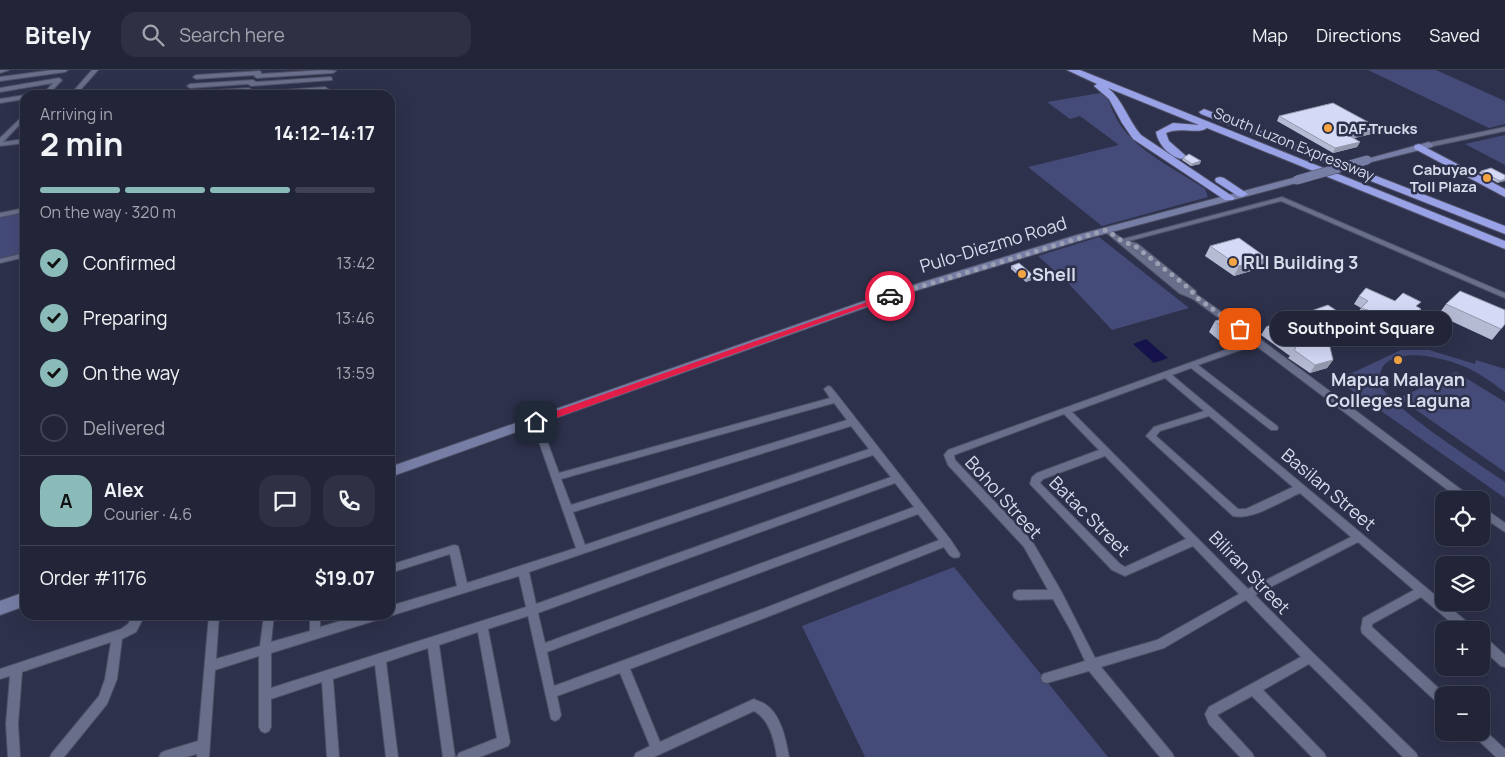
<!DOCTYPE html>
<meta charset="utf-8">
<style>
body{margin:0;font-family:Manrope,sans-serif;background:#2e3143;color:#f1f3f6;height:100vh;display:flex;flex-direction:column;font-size:19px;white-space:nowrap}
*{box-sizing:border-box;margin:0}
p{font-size:16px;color:#a2a5ae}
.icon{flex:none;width:28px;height:28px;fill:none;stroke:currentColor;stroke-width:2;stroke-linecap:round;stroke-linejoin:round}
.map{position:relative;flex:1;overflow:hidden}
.panel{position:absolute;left:20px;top:20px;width:375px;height:530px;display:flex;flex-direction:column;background:#222538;border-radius:15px;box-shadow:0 5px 20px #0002,0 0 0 1px #3f4253}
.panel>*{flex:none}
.fabs{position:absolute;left:1435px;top:421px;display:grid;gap:10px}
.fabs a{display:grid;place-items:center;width:55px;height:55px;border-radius:10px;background:#222538;box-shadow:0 5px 20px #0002,0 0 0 1px #3f4253;font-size:25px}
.pin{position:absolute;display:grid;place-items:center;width:42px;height:42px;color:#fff;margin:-21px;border-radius:10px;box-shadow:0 2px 8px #0006}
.courier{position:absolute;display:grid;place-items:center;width:50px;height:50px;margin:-25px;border:4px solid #e11d48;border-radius:50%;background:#fff;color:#222;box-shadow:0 1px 6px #0007}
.bubble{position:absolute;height:35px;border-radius:15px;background:#222538;box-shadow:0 5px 20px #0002,0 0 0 1px #3f4253;font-size:16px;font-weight:700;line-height:35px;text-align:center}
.head em{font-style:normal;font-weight:700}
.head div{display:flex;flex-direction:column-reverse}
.head{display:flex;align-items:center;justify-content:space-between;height:85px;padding:0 20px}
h1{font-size:32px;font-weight:700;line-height:38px}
.bar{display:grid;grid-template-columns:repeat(4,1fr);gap:8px 5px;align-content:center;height:60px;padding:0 20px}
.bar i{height:6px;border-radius:4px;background:#3f4253}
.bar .selected{background:#8bbbb9}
.bar p{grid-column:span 4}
.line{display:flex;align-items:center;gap:12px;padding:0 20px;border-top:1px solid #3f4253}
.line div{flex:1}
.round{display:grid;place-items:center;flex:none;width:52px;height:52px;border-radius:15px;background:#2e3143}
ol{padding:0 20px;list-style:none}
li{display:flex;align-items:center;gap:15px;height:55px}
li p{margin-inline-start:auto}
li .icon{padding:5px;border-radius:50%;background:#8bbbb9;color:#111;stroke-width:4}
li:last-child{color:#a2a5ae}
li i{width:28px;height:28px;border:2px solid #3f4253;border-radius:50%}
header{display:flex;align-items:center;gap:30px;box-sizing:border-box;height:70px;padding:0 25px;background:#222538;border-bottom:1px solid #3f4253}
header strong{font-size:24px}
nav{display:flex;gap:28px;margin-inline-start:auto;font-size:18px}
.search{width:350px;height:45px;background:#2e3143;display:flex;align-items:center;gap:12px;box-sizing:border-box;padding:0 18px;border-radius:15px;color:#a2a5ae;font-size:19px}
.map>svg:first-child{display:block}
.green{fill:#454b78}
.water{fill:#16134c}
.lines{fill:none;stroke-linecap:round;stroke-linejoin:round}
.minor-casing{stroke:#4c4f64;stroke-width:2}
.tertiary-casing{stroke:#4c4f64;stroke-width:2}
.secondary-casing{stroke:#4c4f64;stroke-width:2}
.motorway-casing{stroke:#4c4f64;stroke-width:2}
.minor{fill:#696e8a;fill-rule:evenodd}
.tertiary{fill:#696e8a;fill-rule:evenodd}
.secondary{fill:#777ea6;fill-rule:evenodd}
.motorway{fill:#99a2e6;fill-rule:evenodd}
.secondary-bridge-casing{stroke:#4c4f64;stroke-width:10;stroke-linecap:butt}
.secondary-bridge{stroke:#777ea6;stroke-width:9}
.wall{fill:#b6bbd4}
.shaded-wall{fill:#9498ac}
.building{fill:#d4d9f6;stroke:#9498ac}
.route{fill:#e11d48}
.done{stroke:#9ca0b3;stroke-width:5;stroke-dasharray:0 9}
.poi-dot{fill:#f3a443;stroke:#2e314b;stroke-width:2}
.labels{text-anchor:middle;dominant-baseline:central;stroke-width:5;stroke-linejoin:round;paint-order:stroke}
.far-poi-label{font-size:15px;font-weight:bold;fill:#d8dbeb;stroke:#2e314b;text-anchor:start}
.far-street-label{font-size:15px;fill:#d8dbeb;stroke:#2e314b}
.street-label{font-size:18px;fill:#d8dbeb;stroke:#2e314b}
.poi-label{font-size:18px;font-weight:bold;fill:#d8dbeb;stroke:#2e314b;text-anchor:start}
</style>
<header>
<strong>Bitely</strong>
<div class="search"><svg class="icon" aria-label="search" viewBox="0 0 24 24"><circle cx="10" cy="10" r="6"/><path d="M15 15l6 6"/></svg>Search here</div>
<nav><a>Map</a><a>Directions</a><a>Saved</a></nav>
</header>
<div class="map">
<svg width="1505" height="687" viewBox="0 0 1505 687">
<rect width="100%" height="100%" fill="#2e314b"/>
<path class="green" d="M1368,0H1436L1505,31V54L1489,58Z
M1106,22C1110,35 1115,49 1124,60C1143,84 1180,102 1205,119L1208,127L1102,156L1028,97L1119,75L1080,46L1070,49L1047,32Z
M1505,65V95L1465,74Z
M25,142V182L0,189V146Z
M1099,167L1189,238L1112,260L1068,213L1038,186Z
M1401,280H1429L1475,294L1476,290L1505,299V322C1494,314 1482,305 1470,299C1449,289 1406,277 1386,293C1381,297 1378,307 1380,314C1388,336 1481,395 1505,412V428L1337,310Z
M1456,302L1505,332V402L1399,328Z
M954,497L1108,687H865L802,556Z"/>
<path class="water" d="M1146,269L1168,288L1154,293L1133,274Z"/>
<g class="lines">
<g class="minor-casing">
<path id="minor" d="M0,0H9L0,3Z
M53,0H68L65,2L0,11V7Z
M92,0H98L76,25H70Z
M324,0L336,1L333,3L257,8L254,6L255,5L196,9L193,7L196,5L259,1L261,2V4Z
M330,7L332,8V10L251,16L248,14L190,18L187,16L190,14L253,10L256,12Z
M59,8L62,10L48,25H42L53,13L0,22V18Z
M325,17L328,19L327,20L267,25H242L245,23Z
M249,18L252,20L251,21L196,25L182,24L185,22Z
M25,25V29L0,33V29Z
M25,44V49L3,72L25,69V73L0,76V68Z
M1282,127L1505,223V228L1281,131L1129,171L1138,174L1196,221V224L1260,269L1471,427L1473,430H1461L1255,275L1198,295L1277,356L1278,358L1277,360H1271L1191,298L1172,305L1472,556L1473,560H1460L1421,527L1372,554V557L1446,625H1444V637L1440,635L1362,563L1361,559L1363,548L1414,520L1358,472L1255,525L1314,584L1416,683L1418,687H1403L1309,594L1263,620L1324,683L1326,687H1312L1252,626L1217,645L1252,683L1254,687H1240L1209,654L1205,644L1209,637L1301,587L1246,530L1164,578L1101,597L1172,683L1174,687H1160L1089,601L1047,613L1043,612L1041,608L1043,604L1085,591L1071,561L1053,529L1018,530L1014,528L1013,525L1014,522L1018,520H1048L1024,477L948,395L944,385L948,380L1250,271L1193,229L1179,223L1103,160L1106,158L1108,159L1123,169ZM1130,176L1132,178L1164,203ZM1165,308L1204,341L1154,357L1146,366L1233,446C1251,451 1282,431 1300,423L1351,467L1248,519L1072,342ZM1064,344L1099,380L1037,403L1032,407L1030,414L1112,500L1125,506L1193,476L1239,524L1157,570L1095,588L1061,521L1032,471L955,390L954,385ZM1209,346L1293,417L1246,439H1238L1156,366L1160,361ZM1105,386L1186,469L1125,497L1120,494L1040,413L1043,409Z
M25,138V142L0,147V143Z
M25,183V201L21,199V188L0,193V189Z
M828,316L831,317L839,327L950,469L960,484L959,487C951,490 948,483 944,477L767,547L630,599L660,672L754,629C757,631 762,632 765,634C781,644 786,670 789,687H777C774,670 770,650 754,641L654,687H634L636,683L650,676L620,603L557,626L561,645L559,649L555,651L551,649L528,546L488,559L510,672L508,676L480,687H457L459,683L497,668L478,562L439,575L455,687H443L428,578L386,592L398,687H386L375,595L333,609L339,687H327L322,612L271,629V657L269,661L265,663L261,661L259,657V586L215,600L209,687H197V684L186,687H159L161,683L165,681L198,671L209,545H219L216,589L260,576L264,545H274L271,572L310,561V545H320V557L361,545H382L381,548L377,550L271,583V618L526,537L519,506L390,546L388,545H390V536L457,516L450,484L390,503V495L454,475L458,476L459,479L467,513L576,478L532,352L533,350H539L540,352L559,403L830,328L824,319ZM834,333L847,350L571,435L561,409ZM851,356L869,379L585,475L573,442ZM873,385L891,407L536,534L529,502ZM895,413L914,437L545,573L538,543ZM918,444L939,470L760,540L554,616L547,582Z
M1481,436L1505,453V462L1481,446Z
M134,545H145L136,562L122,569L117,609L107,634L64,687H50L52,683L99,626L105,609L111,572L22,602L18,654L20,687H8L6,654L10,606L0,609V599L121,559L128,554Z
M1481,566L1485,567L1505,585V597L1501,596L1481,578Z
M1481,657L1505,679V687H1496L1474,666L1472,662H1481Z"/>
</g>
<g class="tertiary-casing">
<path id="tertiary" d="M1505,57V61L1429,77L1425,75L1429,73Z"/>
</g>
<g class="secondary-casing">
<path id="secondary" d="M1429,72L1433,75L1432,77L1367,93L1363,90Z
M1297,107L1302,110L1300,112L1085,169L895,227L390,407V397L887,223L1077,165Z
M25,522V536L0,545V531Z"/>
</g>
<g class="motorway-casing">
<path id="motorway" d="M1067,0H1080L1505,171V179L1207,58C1198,65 1180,56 1166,63L1169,71L1186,86L1181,89C1169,86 1158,74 1156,62L1173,53L1199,55L1108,18C1123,30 1128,50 1141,65L1235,128L1233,130H1225L1133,69L1122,53L1109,29L1094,16L1097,14Z
M1204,39L1505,156V164L1201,44L1199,42Z
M1419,74L1505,119V127L1415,79L1414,77L1415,75Z
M1220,107L1224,108L1248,124L1242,127L1238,126L1216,112L1215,110L1216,108Z"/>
</g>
<use href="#minor" class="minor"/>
<use href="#tertiary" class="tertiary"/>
<use href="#secondary" class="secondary"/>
<use href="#motorway" class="motorway"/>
<g class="secondary-bridge-casing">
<path id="secondary-bridge" d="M1297,110L1367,90"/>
</g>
<use href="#secondary-bridge" class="secondary-bridge"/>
</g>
<path class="wall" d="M1279,46L1379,58L1376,63L1354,68L1360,72L1357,77L1333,83L1277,51Z
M1183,88L1200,94L1191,96L1182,90Z
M1481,101L1505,105L1498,113L1479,103Z
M1210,176L1261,198L1234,206L1205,186Z
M1011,196L1034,209L1026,212L1011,199Z
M1359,226L1395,231L1417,237L1421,239L1415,247L1405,253L1377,252L1355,246L1361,238L1354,234Z
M1446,234L1505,254L1492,270L1438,245Z
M1215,251L1235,259L1229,269L1221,272L1209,262Z
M1355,253L1349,261L1328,271L1333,290L1327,298L1310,303L1288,288L1290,286L1261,265L1266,257Z"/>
<path class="shaded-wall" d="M1379,58L1376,63L1346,70L1348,65Z
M1360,72L1357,77L1333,83L1335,78Z
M1201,91L1200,94L1191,96L1192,94Z
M1505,109V111L1498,113L1500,111Z
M1267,188L1261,198L1234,206L1239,196Z
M1034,206V209L1026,212L1027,209Z
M1421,239L1415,247L1405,253L1412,245Z
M1355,253L1349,261L1322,273L1327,265Z
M1235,259L1229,269L1221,272L1227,261Z
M1333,290L1327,298L1310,303L1315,295Z"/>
<path class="building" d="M1333,33L1379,58L1348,65L1360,72L1335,78L1279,46Z
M1189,84L1201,91L1192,94L1183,88Z
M1491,98L1505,105V109L1500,111L1481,101Z
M1239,168L1267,188L1239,196L1210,176Z
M1019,193L1034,206L1027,209L1011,196Z
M1366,218L1395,231L1403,223L1421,232L1416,236L1421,239L1412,245H1383L1361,238L1368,231L1359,226Z
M1460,221L1505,240V254L1501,259L1446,234Z
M1328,235L1355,253L1327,265L1333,290L1315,295L1294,280L1296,278L1266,257Z
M1222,249L1235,259L1227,261L1215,251Z"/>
<path class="route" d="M890,224L893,226L892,227L539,354L536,355L532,352L533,349Z"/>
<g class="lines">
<path class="done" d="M890,226L1106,160L1122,171L1135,176L1190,219L1196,227L1240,259"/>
</g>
<g class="poi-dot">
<circle cx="1328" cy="58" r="5"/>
<circle cx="1487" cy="108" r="5"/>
<circle cx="1233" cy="192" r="5"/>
<circle cx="1022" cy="204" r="5"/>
<circle cx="1398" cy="290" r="5"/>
</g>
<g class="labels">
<g class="far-poi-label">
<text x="1338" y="58">DAF Trucks</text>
<text x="1477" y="99" text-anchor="end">Cabuyao<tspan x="1477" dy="17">Toll Plaza</tspan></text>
</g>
<g class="far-street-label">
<text transform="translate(1294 74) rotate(22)">South Luzon Expressway</text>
</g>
<g class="street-label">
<text transform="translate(993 174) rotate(-17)">Pulo-Diezmo Road</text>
<text transform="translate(1329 419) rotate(40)">Basilan Street</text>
<text transform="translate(1004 427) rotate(48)">Bohol Street</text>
<text transform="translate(1090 446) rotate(45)">Batac Street</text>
<text transform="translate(1250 502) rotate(46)">Biliran Street</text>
</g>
<g class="poi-label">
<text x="1243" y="192">RLI Building 3</text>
<text x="1032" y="204">Shell</text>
<text x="1398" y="309" text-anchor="middle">Mapua Malayan<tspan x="1398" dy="21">Colleges Laguna</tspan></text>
</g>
</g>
</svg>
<div class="fabs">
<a><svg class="icon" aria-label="locate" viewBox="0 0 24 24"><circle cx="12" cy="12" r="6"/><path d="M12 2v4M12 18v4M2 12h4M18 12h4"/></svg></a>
<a><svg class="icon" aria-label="layers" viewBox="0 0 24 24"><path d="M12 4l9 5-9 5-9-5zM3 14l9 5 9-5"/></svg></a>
<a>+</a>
<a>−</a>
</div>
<div class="pin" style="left:1240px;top:259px;background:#ea580c"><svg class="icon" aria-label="bag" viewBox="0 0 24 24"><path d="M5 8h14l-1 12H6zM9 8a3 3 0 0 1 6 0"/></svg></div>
<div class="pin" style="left:536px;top:352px;background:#1f2937"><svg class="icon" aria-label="home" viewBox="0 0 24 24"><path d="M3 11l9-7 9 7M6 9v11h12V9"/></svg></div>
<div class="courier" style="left:890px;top:226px"><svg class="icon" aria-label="car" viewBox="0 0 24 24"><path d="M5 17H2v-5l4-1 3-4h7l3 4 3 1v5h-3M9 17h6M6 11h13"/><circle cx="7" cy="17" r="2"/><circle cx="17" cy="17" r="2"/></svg></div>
<div class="bubble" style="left:1270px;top:241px;width:182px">Southpoint Square</div>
<section class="panel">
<div class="head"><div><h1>2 min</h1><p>Arriving in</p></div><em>14:12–14:17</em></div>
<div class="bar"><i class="selected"></i><i class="selected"></i><i class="selected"></i><i></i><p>On the way · 320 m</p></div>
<ol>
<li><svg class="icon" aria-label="check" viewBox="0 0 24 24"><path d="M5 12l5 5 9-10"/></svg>Confirmed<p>13:42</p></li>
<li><svg class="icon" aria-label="check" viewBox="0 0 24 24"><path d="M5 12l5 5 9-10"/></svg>Preparing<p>13:46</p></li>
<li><svg class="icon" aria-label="check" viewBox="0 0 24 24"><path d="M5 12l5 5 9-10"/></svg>On the way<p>13:59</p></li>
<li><i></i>Delivered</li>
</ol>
<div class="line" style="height:90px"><b class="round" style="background:#8bbbb9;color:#111">A</b><div><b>Alex</b><p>Courier · 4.6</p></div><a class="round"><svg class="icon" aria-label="chat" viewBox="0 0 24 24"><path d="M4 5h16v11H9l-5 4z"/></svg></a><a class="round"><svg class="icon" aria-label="phone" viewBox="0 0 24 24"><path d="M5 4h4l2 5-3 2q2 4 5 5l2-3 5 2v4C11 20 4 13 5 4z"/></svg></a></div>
<div class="line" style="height:65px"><div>Order #1176</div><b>$19.07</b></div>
</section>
</div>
